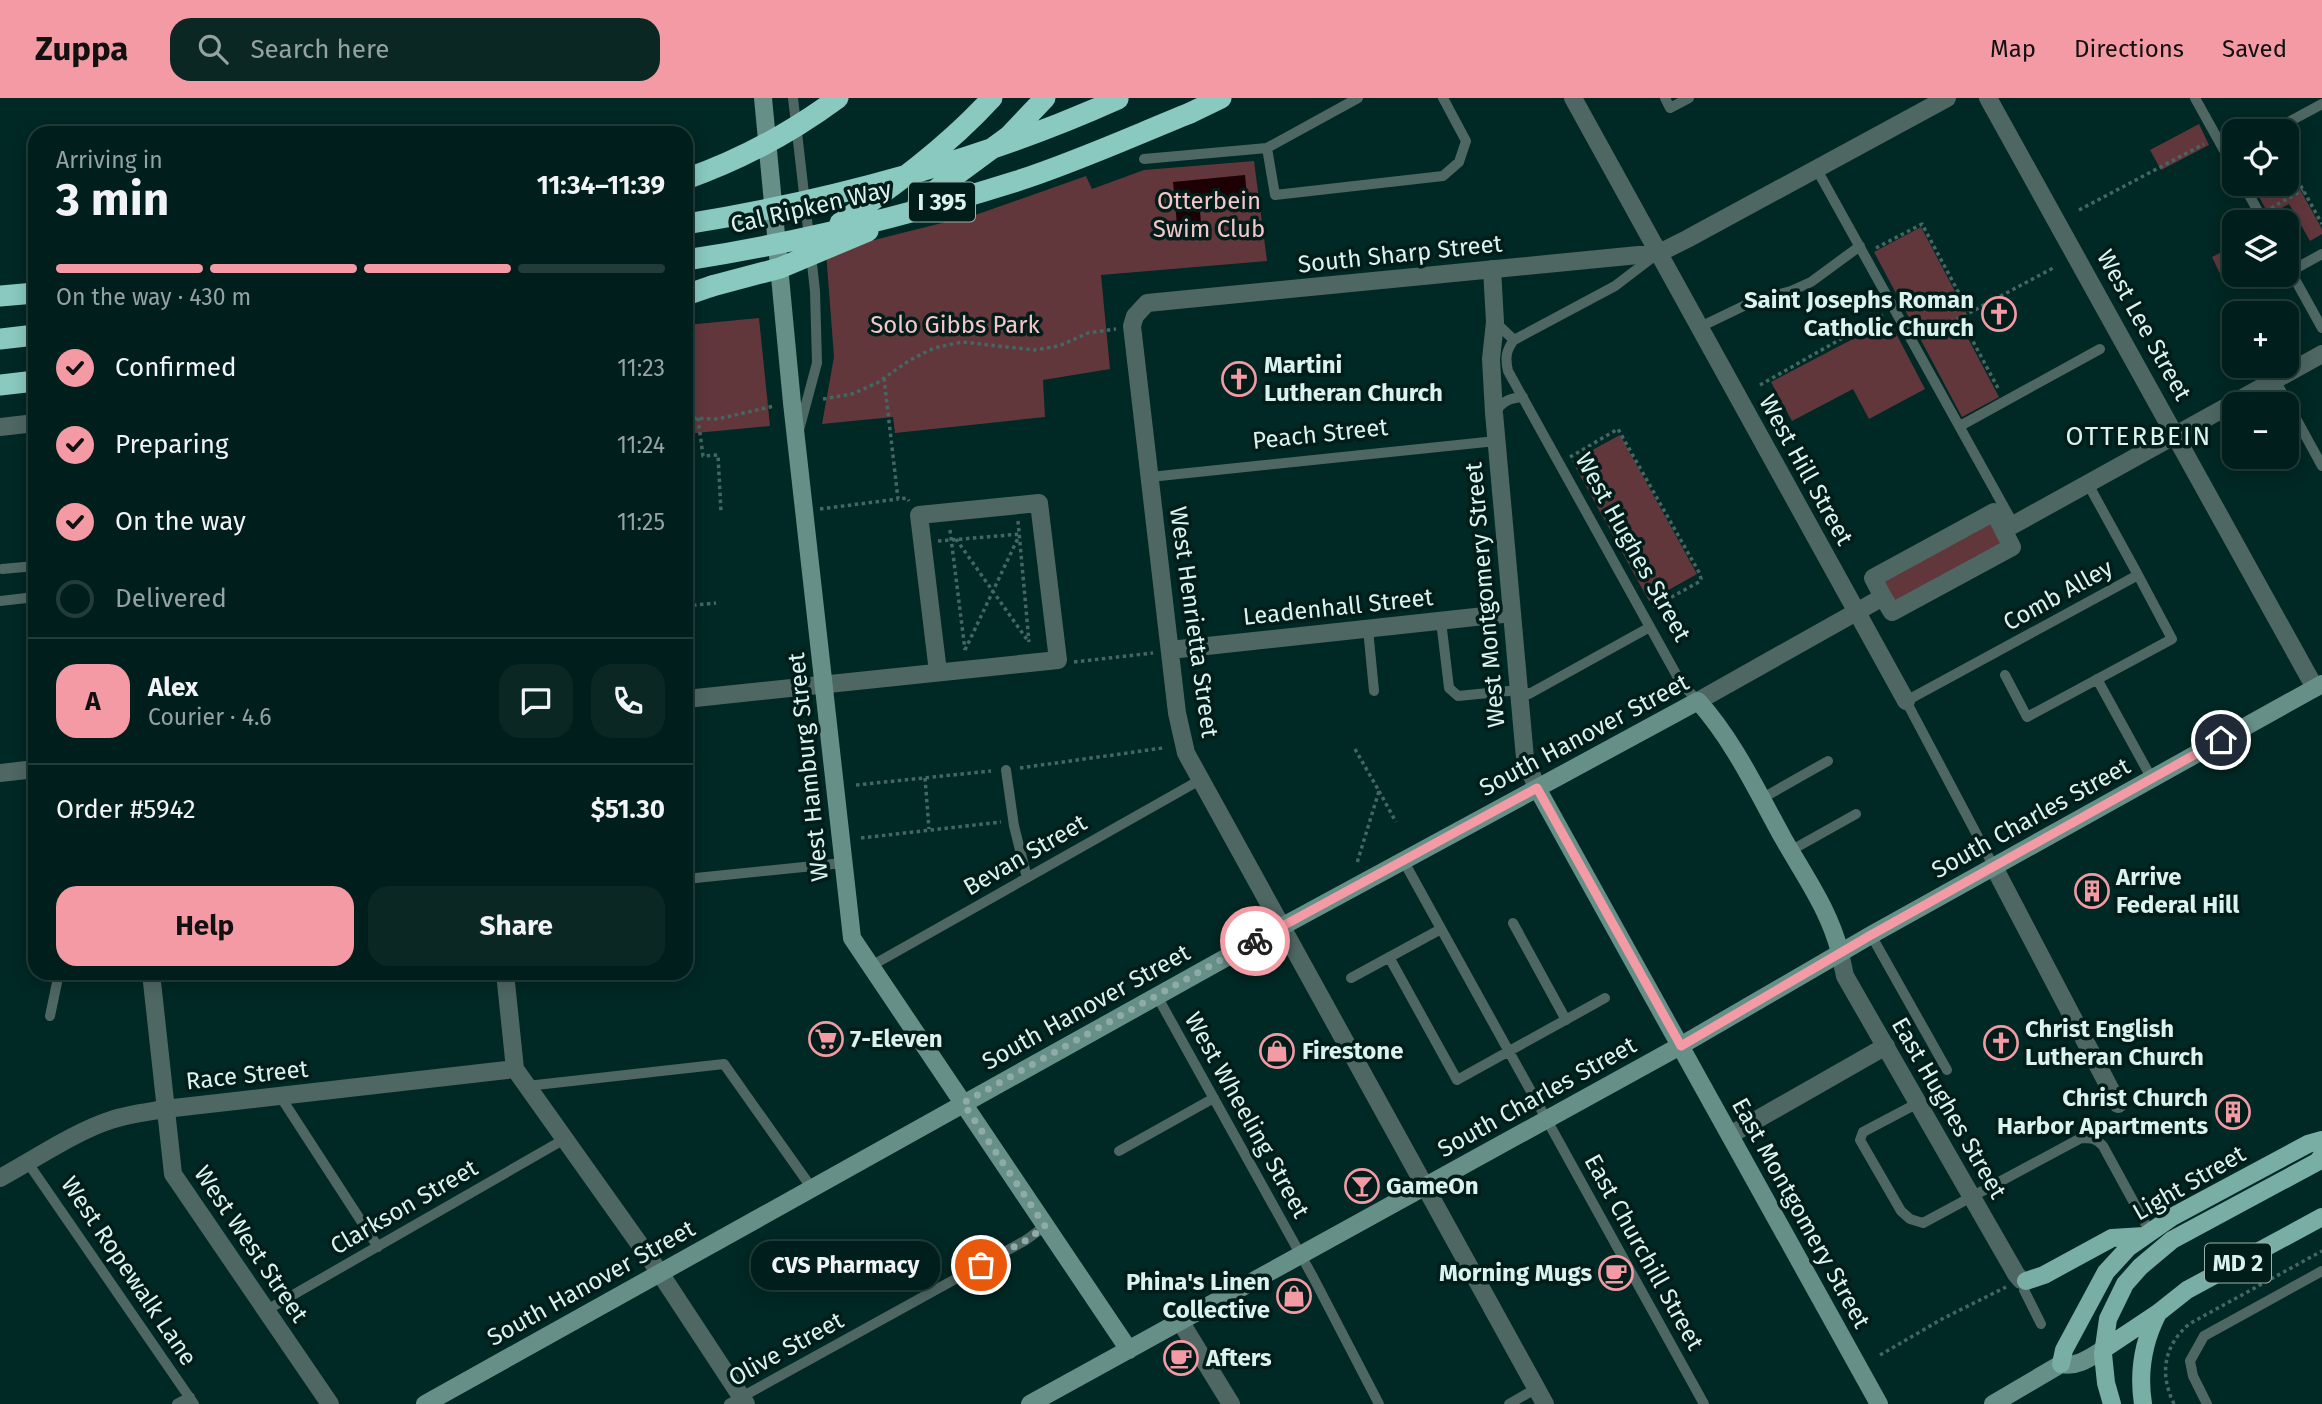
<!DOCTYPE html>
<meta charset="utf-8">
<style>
body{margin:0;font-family:"Fira Sans",sans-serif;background:#0a2724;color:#f1f3f6;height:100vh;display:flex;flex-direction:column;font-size:26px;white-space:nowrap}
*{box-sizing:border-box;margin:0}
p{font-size:23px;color:#95a2a3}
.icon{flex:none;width:38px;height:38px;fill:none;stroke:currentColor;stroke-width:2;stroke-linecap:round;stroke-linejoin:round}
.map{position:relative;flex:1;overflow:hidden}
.details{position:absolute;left:28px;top:28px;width:665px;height:854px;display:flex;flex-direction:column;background:#001e1b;border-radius:21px;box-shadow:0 4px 18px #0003,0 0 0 2px #223c3a}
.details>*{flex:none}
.tools{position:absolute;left:2222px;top:21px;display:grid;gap:14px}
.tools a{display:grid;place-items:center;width:77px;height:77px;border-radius:14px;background:#001e1b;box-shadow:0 4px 18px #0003,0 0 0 2px #223c3a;font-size:35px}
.pin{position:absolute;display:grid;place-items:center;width:60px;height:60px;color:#fff;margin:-30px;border:4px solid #fff;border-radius:50%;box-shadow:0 2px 7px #0007}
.courier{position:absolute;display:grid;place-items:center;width:70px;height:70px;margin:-35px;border:5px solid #f49aa5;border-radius:50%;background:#fff;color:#222;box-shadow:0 2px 9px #0007}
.bubble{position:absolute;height:49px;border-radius:21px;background:#001e1b;box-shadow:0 4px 18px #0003,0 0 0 2px #223c3a;font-size:23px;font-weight:700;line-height:49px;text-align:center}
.headline em{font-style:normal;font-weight:700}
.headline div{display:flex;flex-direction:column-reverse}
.headline{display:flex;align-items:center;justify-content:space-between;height:119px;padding:0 28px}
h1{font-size:46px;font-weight:700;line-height:52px}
.bar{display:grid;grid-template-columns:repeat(4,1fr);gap:10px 7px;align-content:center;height:84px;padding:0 28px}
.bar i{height:9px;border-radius:5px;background:#223c3a}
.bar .current{background:#f49aa5}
.bar p{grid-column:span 4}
.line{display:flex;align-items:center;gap:18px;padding:0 28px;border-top:2px solid #223c3a}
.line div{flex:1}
.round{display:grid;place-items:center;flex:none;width:74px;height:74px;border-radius:21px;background:#0a2724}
ol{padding:0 28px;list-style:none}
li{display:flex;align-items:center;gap:21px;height:77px}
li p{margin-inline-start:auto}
li .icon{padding:7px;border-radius:50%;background:#f49aa5;color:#111;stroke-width:4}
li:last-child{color:#95a2a3}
li i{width:38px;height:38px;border:4px solid #223c3a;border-radius:50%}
.cta{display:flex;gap:14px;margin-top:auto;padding:14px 28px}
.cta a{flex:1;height:80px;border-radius:21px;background:#f49aa5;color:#111;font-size:28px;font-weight:700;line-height:80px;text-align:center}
.cta a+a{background:#0a2724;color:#f1f3f6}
header{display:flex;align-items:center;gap:42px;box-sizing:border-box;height:98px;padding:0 35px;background:#f49aa5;color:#111}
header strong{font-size:33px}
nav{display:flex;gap:38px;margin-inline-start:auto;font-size:24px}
.search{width:490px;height:63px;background:#0a2724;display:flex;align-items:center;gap:18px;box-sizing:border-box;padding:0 24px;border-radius:21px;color:#95a2a3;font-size:26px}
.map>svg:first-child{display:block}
.green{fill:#61373c}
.water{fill:#1d0003}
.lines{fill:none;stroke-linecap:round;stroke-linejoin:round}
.path{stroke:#446763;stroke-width:3.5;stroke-dasharray:3.5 3.5;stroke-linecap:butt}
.lane{stroke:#4e6763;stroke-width:10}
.street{stroke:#4e6763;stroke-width:18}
.secondary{stroke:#668f88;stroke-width:18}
.primary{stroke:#79aea5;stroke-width:18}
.highway{stroke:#89c9bf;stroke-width:21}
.highway-bridge{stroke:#89c9bf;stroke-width:21}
.done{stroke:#8faba7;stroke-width:7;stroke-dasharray:0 12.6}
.route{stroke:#f49aa5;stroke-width:9}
.labels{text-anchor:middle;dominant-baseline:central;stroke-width:7;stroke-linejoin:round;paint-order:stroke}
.shield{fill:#001d1a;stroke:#9ab2ae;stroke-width:2}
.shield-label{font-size:23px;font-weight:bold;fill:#dcf2ee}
.park-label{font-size:24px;fill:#f7c5c9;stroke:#001d1a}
.street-label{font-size:24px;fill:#dcf2ee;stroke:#001d1a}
.poi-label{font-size:24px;font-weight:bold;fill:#dcf2ee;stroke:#001d1a;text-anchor:start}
.neighbourhood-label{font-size:26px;letter-spacing:2px;fill:#dcf2ee;stroke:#001d1a}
</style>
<header>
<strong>Zuppa</strong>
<div class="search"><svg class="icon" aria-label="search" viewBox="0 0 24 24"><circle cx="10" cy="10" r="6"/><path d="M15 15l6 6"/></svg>Search here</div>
<nav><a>Map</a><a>Directions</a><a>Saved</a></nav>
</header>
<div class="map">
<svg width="2322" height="1306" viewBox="0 0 2322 1306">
<rect width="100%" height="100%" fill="#002824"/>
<path class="green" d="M2199,26L2209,47L2161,72L2150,52Z
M1254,63L1267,163L1101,177L1110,271L1043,282L1045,319L895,335L893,319L822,326L834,259L826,154L978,116L1086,78L1092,91L1144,72Z
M2287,68L2322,131V136L2310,143L2289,106L2269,117L2252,86H2287Z
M1921,129L1970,222L1961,227L1999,299L1962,319L1874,154Z
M2235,147V177H2238L2224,184L2212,159Z
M759,220L770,328L686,336V227Z
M1889,222L1925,291L1869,321L1853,291L1792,323L1771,284Z
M1620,337L1697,476L1649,503L1572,363Z
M1992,420L2007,447L1893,508L1879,482Z"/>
<path class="water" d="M1245,77L1248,109L1200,113L1202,136L1178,138L1173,84Z"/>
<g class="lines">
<path class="path" d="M2287,63L2322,126
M2271,110L2303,92
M2079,112L2204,46
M1876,150L1922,126L1969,214
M1960,219L1999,292
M1926,238L2055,169
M884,280L898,401L907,400L909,403
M1760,287L1883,217
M823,301L852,296L877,285L910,262L934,250L962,244L1034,252L1059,248L1088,235L1116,231
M686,320L718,321L774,308
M698,320L703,358L718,357L721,414
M1570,359L1618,331L1700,476L1701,481L1699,484L1653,509
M820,411L898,401
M1018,423L1029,544
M950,432L965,552
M956,441L1028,543
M938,443L1021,436
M686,508L716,505
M965,552L1019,438
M1074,564L1153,555
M1355,651L1379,693L1357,765
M1020,670L1163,650
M925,680L929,731
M856,687L991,673
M1379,693L1396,724
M861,740L1001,724
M1880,1257L1942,1221L2006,1189
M2174,1306C2159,1275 2164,1248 2189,1226L2322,1153"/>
<path class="lane" d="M793,0L809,139
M1358,0L1267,50L1275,97L1443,78L1459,64L1466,43L1443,0
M1665,0L1670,10L1689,0
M2195,0L2235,72
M2272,33L2322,6
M1144,61L1267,50
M1816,70L2014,427
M2243,86L2264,124
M2287,167L2322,230
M2291,173L2322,156
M1496,225L1514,242L1615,188L1653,159
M1700,229L1756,202L1791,193L1811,184L1860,148
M1514,242C1506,252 1505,260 1508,273L1681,585L1698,603
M2275,282L2322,368
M1494,314C1504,303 1509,300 1523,299
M1960,328L2100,251
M799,332L817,265L815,193L811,157
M1150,379L1496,343
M2,471L35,468
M0,503L35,499
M1441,523L1449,590L1458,598L1519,592L1529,596L1650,529
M1368,531L1374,593
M2005,577L2027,619L2172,541L2138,477
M2097,581L2152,681
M1006,672L1014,728L1027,780
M1761,701L1828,663
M1790,753L1856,716
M1403,762L1704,1306
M1994,769L1906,603L2138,477L2088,386
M686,781L843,765
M1513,825L1566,922
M1871,837L1947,972
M1389,859L1457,982L1605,900
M871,868L1200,682
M1351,880L1441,831
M1157,898L1313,1179L1379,1306
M50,918L59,875
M527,988L724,966L811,1089
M280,998L378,1149
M1918,1005L1863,1034L1860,1042L1901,1113L1910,1121L1923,1125L2081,1040C2091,1040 2096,1040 2103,1048L2150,1134
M1119,1053L1214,1000
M28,1065L194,1306
M2026,1183L2024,1192L2041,1226
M265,1213L563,1042
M177,1306L190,1299
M729,1306L1026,1142L1045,1128
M1509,1306L1537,1290
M2207,1306L2193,1278L2190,1263L2204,1238L2322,1173"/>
<path class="street" d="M1573,0L1906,603
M1988,0L2315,590
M1492,171L1495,224L1491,261L1494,315L1525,660L1537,690
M0,329L35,325
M2004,432L2322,256
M1170,552L1512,515
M686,601L1058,562L1039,405L919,417L938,574
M1698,603L1883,499L1892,514L2012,449L1994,414L1873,480L1883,499
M0,675L35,671
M1994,769L2118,1006
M1840,855L1845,878L2016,1176L2021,1182L2026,1183
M151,875L173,1076L330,1306
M505,875L515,971L660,1175L746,1306
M1730,1037L1886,948
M0,1080C35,1061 74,1034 111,1022C128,1016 147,1014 165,1011L515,971
M1180,1223L1231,1306
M1545,1306L1186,655L1177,615L1132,228L1135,218L1147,205L1659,155L1687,141L1947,0"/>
<path class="secondary" d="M763,0L792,305L852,840L1129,1252
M1537,690L1879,1306
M425,1306L1281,829L1698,603C1734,643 1757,693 1783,740C1804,777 1830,813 1840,855
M1030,1306L1680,948L1871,837L2322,586
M1993,1306L2061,1266C2077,1270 2091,1259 2104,1251"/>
<path class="primary" d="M2026,1183L2044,1177L2112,1140L2144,1138
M2104,1251L2158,1215L2187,1192L2322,1119
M2061,1266L2064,1252L2106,1174L2129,1149L2172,1119L2308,1046L2322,1042
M2112,1306L2106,1285L2103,1256L2108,1221L2125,1186L2140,1169L2172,1142L2317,1064L2322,1058
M2143,1306C2138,1274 2143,1244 2158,1215"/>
<path class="highway" d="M1190,15L1221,0
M686,197L712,188
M0,198L35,195
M0,241L35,237
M0,287L35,283"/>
<path class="highway-bridge" d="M686,81C740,62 792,34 838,0
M918,105L1009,38L1045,0
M840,125C894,88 947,49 992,0
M686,126C830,103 985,61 1118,1
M686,162C797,145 909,117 1017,83C1076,64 1133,38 1190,15
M712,188L780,170L868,133"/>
</g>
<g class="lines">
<path class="done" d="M981,1167L1030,1140L1045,1128L963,1005L1255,843"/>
<path class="route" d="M1255,843L1537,690L1681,948L1871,837L2221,642"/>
</g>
<defs>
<g id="church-ring" transform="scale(1.75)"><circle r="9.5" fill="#001d1a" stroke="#f49aa5" stroke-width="1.5"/><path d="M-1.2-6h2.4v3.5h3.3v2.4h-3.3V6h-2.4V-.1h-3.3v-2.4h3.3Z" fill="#f49aa5"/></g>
<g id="building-ring" transform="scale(1.75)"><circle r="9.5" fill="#001d1a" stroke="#f49aa5" stroke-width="1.5"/><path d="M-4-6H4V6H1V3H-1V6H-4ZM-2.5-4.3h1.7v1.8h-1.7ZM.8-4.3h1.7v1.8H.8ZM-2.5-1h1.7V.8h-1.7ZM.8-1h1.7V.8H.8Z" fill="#f49aa5"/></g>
<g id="supermarket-ring" transform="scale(1.75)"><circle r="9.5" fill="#001d1a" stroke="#f49aa5" stroke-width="1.5"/><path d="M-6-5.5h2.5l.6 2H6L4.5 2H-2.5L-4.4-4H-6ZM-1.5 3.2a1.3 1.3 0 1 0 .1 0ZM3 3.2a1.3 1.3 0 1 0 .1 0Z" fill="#f49aa5"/></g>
<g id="shop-ring" transform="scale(1.75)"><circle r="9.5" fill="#001d1a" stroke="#f49aa5" stroke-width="1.5"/><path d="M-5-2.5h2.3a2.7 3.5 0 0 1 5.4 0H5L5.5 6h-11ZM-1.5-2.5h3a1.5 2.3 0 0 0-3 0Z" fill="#f49aa5"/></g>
<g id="bar-ring" transform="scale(1.75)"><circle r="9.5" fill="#001d1a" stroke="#f49aa5" stroke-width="1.5"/><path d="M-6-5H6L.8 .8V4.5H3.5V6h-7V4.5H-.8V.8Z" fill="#f49aa5"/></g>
<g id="cafe-ring" transform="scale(1.75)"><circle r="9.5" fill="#001d1a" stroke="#f49aa5" stroke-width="1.5"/><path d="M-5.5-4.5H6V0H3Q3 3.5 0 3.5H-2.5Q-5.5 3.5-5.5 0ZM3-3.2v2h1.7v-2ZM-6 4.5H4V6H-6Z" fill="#f49aa5"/></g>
</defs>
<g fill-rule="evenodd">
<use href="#church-ring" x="1999" y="216"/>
<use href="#church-ring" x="1239" y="281"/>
<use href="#building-ring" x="2092" y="793"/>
<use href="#supermarket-ring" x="826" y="941"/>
<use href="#church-ring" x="2001" y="945"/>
<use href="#shop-ring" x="1277" y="953"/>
<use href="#building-ring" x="2233" y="1014"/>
<use href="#bar-ring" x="1362" y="1088"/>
<use href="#cafe-ring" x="1616" y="1175"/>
<use href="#shop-ring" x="1294" y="1198"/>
<use href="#cafe-ring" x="1181" y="1260"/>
</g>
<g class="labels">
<g class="shield">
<rect x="909" y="84.5" width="66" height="39" rx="5"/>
<rect x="2205" y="1145.5" width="66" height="39" rx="5"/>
</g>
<g class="shield-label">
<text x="942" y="104">I 395</text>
<text x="2238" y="1165">MD 2</text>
</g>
<g class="park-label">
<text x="1209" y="103">Otterbein<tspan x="1209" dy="28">Swim Club</tspan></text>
<text x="955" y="227">Solo Gibbs Park</text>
</g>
<g class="street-label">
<text transform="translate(811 109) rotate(-13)">Cal Ripken Way</text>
<text transform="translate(1400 156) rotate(-6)">South Sharp Street</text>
<text transform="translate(2144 227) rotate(61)">West Lee Street</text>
<text transform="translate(1320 336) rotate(-6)">Peach Street</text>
<text transform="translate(1806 372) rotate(61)">West Hill Street</text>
<text transform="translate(1633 449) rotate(61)">West Hughes Street</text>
<text transform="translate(1485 497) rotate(-95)">West Montgomery Street</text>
<text transform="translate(2058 497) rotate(-29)">Comb Alley</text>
<text transform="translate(1338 509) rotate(-6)">Leadenhall Street</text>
<text transform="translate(1194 524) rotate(82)">West Henrietta Street</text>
<text transform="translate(1584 637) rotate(-28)">South Hanover Street</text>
<text transform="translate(808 669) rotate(-96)">West Hamburg Street</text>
<text transform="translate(2031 720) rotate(-29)">South Charles Street</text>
<text transform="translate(1025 757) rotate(-30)">Bevan Street</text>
<text transform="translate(1086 909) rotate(-29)">South Hanover Street</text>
<text transform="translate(247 977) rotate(-6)">Race Street</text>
<text transform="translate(1537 999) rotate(-29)">South Charles Street</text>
<text transform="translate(1949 1010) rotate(60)">East Hughes Street</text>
<text transform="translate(1247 1017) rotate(61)">West Wheeling Street</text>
<text transform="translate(2189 1085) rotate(-30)">Light Street</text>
<text transform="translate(404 1109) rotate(-30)">Clarkson Street</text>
<text transform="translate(1801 1115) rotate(61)">East Montgomery Street</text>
<text transform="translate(251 1146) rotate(56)">West West Street</text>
<text transform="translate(1644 1154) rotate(61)">East Churchill Street</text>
<text transform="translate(129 1173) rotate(56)">West Ropewalk Lane</text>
<text transform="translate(591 1185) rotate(-29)">South Hanover Street</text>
<text transform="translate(786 1251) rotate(-29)">Olive Street</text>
</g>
<g class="poi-label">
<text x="1974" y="202" text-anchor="end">Saint Josephs Roman<tspan x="1974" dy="28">Catholic Church</tspan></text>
<text x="1264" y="267">Martini<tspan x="1264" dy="28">Lutheran Church</tspan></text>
<text x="2116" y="779">Arrive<tspan x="2116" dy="28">Federal Hill</tspan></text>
<text x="2025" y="931">Christ English<tspan x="2025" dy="28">Lutheran Church</tspan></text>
<text x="850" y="941">7-Eleven</text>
<text x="1302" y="953">Firestone</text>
<text x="2208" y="1000" text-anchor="end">Christ Church<tspan x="2208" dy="28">Harbor Apartments</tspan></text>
<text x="1386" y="1088">GameOn</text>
<text x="1592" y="1175" text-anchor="end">Morning Mugs</text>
<text x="1270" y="1184" text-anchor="end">Phina's Linen<tspan x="1270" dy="28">Collective</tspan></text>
<text x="1206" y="1260">Afters</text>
</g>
<g class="neighbourhood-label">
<text x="2139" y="338">OTTERBEIN</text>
</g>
</g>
</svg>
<div class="tools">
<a><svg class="icon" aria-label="locate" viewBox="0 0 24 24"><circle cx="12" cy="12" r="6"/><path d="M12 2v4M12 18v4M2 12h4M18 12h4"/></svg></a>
<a><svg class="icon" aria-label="layers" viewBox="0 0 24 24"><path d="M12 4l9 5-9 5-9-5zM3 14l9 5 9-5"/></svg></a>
<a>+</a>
<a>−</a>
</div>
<div class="pin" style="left:981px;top:1167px;background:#ea580c"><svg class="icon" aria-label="bag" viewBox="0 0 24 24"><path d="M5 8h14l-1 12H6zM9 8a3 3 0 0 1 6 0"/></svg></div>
<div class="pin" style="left:2221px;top:642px;background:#1f2937"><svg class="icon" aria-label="home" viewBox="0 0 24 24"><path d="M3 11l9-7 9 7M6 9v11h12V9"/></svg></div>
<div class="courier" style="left:1255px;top:843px"><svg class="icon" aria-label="bike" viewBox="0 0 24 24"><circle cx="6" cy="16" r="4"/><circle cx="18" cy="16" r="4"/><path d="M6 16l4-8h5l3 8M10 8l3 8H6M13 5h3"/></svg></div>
<div class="bubble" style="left:751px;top:1143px;width:189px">CVS Pharmacy</div>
<section class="details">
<div class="headline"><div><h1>3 min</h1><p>Arriving in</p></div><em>11:34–11:39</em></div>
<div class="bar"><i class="current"></i><i class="current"></i><i class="current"></i><i></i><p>On the way · 430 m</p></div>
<ol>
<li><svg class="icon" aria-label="check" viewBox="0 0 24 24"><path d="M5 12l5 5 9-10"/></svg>Confirmed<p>11:23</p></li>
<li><svg class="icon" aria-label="check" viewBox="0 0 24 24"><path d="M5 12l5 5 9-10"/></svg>Preparing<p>11:24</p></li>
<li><svg class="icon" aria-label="check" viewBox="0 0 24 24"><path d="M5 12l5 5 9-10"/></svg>On the way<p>11:25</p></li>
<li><i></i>Delivered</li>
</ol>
<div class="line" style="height:126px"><b class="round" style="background:#f49aa5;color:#111">A</b><div><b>Alex</b><p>Courier · 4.6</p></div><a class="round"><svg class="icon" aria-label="chat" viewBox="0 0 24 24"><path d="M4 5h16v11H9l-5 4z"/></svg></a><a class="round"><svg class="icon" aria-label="phone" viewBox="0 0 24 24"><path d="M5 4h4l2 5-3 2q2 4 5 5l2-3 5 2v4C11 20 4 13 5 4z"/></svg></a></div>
<div class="line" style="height:91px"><div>Order #5942</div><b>$51.30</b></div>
<div class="cta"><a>Help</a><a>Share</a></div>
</section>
</div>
